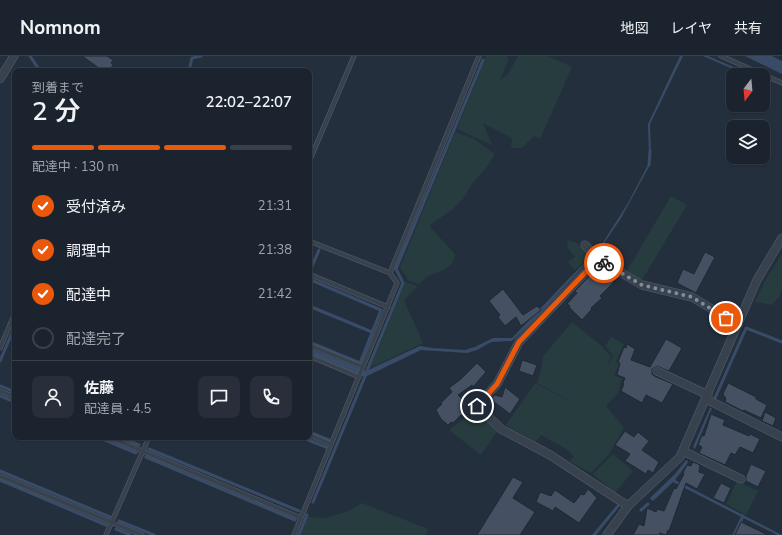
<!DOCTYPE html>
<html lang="ja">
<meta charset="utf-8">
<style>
body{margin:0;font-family:"Nunito Sans","Noto Sans JP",sans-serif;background:#282f3a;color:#f1f3f6;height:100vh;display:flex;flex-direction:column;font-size:15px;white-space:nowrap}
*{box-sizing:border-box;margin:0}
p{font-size:13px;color:#a0a4aa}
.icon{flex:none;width:22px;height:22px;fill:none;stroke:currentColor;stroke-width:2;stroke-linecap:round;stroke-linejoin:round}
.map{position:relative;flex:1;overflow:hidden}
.details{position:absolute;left:12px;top:12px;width:300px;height:372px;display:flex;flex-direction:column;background:#1b232e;border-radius:8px;box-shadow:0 1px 3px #0004,0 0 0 1px #39404a}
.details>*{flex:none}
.needle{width:26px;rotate:196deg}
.fabs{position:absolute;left:726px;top:12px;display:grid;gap:8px}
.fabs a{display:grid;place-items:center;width:44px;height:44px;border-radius:8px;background:#1b232e;box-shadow:0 1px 3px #0004,0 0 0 1px #39404a;font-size:20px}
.pin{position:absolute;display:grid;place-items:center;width:34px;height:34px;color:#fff;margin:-17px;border:2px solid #fff;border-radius:50%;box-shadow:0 1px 4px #0007}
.courier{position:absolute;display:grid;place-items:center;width:40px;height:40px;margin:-20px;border:3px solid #ea580c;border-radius:50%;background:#fff;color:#222;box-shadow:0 1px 5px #0007}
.head em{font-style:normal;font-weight:600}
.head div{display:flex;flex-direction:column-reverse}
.head{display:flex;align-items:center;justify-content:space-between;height:68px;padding:0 20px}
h1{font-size:26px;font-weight:600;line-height:30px}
.bar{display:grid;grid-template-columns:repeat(4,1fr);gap:6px 4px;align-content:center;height:48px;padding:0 20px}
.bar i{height:5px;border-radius:3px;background:#39404a}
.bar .selected{background:#ea580c}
.bar p{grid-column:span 4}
.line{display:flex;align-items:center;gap:10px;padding:0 20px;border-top:1px solid #39404a}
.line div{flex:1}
.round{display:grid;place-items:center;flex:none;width:42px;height:42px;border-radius:8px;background:#282f3a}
ol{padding:0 20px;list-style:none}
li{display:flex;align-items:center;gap:12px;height:44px}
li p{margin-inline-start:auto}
li .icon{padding:4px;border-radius:50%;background:#ea580c;color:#fff;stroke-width:4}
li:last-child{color:#a0a4aa}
li i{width:22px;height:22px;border:2px solid #39404a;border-radius:50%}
header{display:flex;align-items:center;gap:24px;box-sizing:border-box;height:56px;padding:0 20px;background:#1b232e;border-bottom:1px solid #39404a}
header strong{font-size:19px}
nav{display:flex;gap:22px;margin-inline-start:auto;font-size:14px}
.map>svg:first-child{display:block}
.green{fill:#263c3f}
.water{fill:#394c67}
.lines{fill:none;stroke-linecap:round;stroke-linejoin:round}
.stream{stroke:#394c67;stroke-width:3}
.building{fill:#455162;stroke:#1f2835}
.service-casing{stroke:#565f6c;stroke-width:5}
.minor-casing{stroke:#565f6c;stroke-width:9}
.service{stroke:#38414e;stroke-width:4}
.minor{stroke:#38414e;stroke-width:8}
.done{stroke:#828b98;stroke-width:4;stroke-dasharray:0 7.2}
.route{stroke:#ea580c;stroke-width:5}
</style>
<header>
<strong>Nomnom</strong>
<nav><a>地図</a><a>レイヤ</a><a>共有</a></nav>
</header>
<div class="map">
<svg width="782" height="479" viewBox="0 0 782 479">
<rect width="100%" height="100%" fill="#242f3e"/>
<path class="green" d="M486,0H508L507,3H509L500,24L508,18L518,0H548L572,11L540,83L534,80L522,92H511L512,82L483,67L492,89L457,73Z
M455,76L474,83L495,98L486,112L472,128L463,143L453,153L430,169V171L455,198C454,213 440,214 429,220C426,221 422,225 419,228L407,224V222L400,211Z
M671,140L687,149L642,224L627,215Z
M568,184C578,186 584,193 591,200L575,214L568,206L575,201L567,191Z
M781,199H782V232L780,240L772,249L755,246L765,225Z
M405,226L417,230L416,232L404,244L423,287L370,312Z
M572,266L602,290L611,301L607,313L613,300L605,290L611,281L624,288L616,305L619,309L614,319L622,323L618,337L606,350L624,372L610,397L591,417L569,405L574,401L568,394L541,379L536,386L506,369L535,327L578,349L537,327L542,311L543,300Z
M476,354L498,374L481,399L449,374Z
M613,398L633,415L615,437L593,418Z
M737,425L758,435L746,459L726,448Z
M362,447L428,473L426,479H301L308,461L326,462L349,455Z"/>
<path class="water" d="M680,0H683L650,68L651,98H649L648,68Z
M703,0H708L752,19H747Z
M745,0H772L782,5V18Z
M649,107H651L621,162L598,196H597L628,147Z
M592,200V201L530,268L512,285L491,286L477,294L467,297L421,294L367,320H362L309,298V292L366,315L420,290L432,292L465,294L475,291L493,282H512C539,255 564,226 592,200Z
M710,352H712L695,393L693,391Z
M686,404L688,405L687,408L675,424L782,479H777L673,426L653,445L650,442L675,418Z
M617,449H619V451L596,479H592Z"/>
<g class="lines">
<path class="stream" d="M30,0L40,15
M189,15L192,2L201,0
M649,109L650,95
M310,215L319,194
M309,223L381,254L360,307L309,286
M309,250L372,276
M0,305L15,270
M366,317L403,227L396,213L483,4
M0,330L15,336
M0,340L15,346
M715,342L746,272L782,286
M309,376L329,384
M98,381L136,397
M120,381L139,389
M301,381L326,391
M149,393L299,455
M146,401L295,464
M0,415L110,461
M0,424L106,469
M313,446L366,318
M641,454L648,448
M119,465L154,479
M116,473L130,479
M299,479L307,459
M734,479L743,460"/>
</g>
<path class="building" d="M82,0H107L113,4L111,7L113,8L110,15H103Z
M705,196L715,201L696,237L677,227L683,213L694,218Z
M597,212L614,226L600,240L602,242L591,252L592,253L582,264L569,251L570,250L567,248L577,237L575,235Z
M503,233L523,259L537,250L541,254L521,270L516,261L505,270L498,261L500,259L489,245Z
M666,283L682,292L669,315L657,310L652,313V318L654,320L673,328L662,347L646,339L642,347L621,335L624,328L623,327L625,322L617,319L620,307L618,306L624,291L626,292L627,288L635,293L631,304L650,311Z
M522,304L537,309L533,320L519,315Z
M477,307L486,316L473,331L472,329L458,339L472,352L467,357H465L462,360L461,359L453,367L451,366L448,369L441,363L436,354L442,348L441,347L452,336L449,332L461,323Z
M728,327L756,341V343L767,349L761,362L744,354L743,355L725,346L726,342L724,340L723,338Z
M505,331L520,343L510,358L490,343L495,339L502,341Z
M765,356L776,362L773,370L762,365Z
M711,358L725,364L723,369L749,380L750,378L760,383L753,397L740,391L735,399L731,397L725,409L699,397L702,391L698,389L702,379L704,380Z
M625,375L634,381L638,376L649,385L642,394L659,406L653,417L648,414L646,418L625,405L630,398L615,389Z
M693,406L700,409L699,416L705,418L697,433L686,427L669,475L668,474L666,479L659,477L662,479H633L639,468L644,470L647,452L656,456L657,453L664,455L674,432L676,433L684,418L683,417L687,409L691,410Z
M751,408L766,415L758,431L746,425V420Z
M513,421L523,426L513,442L535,456L520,479H477Z
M721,427L731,432L724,447L713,442Z
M588,433L597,442L579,467L555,451L553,455L536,446L540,436L551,440L555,434L574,447L581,438L584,439Z
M741,466L768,479H735Z"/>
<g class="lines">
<g class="service-casing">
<path id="service" d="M721,0L782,27
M309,106L354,0
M390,217L479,0
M309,218L388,251
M309,289L363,311
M0,292L15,257
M309,300L359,321
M0,335L15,341
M309,379L331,388
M109,381L301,462
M0,420L142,479
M106,479L149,381
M294,479L397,227L390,217L309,185"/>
</g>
<g class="minor-casing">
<path id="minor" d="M0,23L14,0
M585,189L598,203L642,229L692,241L738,269
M598,203L519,286L497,328L477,350L501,373L550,399L628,450
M657,315L708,339
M706,343L782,381
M683,395L741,423
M607,479L628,450L680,401L757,224L782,182"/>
</g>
<use href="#service" class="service"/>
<use href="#minor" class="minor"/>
</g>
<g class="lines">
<path class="done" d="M604,207L642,229L692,241L726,262"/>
<path class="route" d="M477,350L497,328L519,286L598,203L604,207"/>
</g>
</svg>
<div class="fabs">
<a><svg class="needle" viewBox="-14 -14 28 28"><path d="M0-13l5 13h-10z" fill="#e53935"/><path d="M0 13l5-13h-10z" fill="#a0a4aa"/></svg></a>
<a><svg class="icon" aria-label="layers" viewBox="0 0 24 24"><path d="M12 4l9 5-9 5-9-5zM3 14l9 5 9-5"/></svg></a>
</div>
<div class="pin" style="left:726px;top:262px;background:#ea580c"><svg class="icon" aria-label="bag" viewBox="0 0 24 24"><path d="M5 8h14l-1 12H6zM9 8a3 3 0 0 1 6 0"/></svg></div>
<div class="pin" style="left:477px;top:350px;background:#1f2937"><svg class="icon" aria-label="home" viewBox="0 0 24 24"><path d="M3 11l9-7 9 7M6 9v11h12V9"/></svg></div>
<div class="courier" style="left:604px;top:207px"><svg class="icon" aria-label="bike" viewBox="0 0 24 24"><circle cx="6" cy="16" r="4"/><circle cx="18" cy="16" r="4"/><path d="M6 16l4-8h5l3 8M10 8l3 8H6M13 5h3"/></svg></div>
<section class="details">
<div class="head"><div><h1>2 分</h1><p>到着まで</p></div><em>22:02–22:07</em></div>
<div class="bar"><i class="selected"></i><i class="selected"></i><i class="selected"></i><i></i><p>配達中 · 130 m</p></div>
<ol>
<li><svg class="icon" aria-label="check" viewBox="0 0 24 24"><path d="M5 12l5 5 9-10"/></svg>受付済み<p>21:31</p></li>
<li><svg class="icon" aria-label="check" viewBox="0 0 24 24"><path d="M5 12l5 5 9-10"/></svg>調理中<p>21:38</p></li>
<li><svg class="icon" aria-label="check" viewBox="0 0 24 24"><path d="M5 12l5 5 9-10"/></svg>配達中<p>21:42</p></li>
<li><i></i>配達完了</li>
</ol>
<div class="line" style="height:72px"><a class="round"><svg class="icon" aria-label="person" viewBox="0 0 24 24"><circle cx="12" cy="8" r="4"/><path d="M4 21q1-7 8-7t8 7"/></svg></a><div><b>佐藤</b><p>配達員 · 4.5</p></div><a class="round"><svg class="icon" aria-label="chat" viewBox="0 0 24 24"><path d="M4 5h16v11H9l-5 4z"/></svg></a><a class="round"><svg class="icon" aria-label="phone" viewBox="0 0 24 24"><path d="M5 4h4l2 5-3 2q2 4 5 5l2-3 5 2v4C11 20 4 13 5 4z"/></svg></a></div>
</section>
</div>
